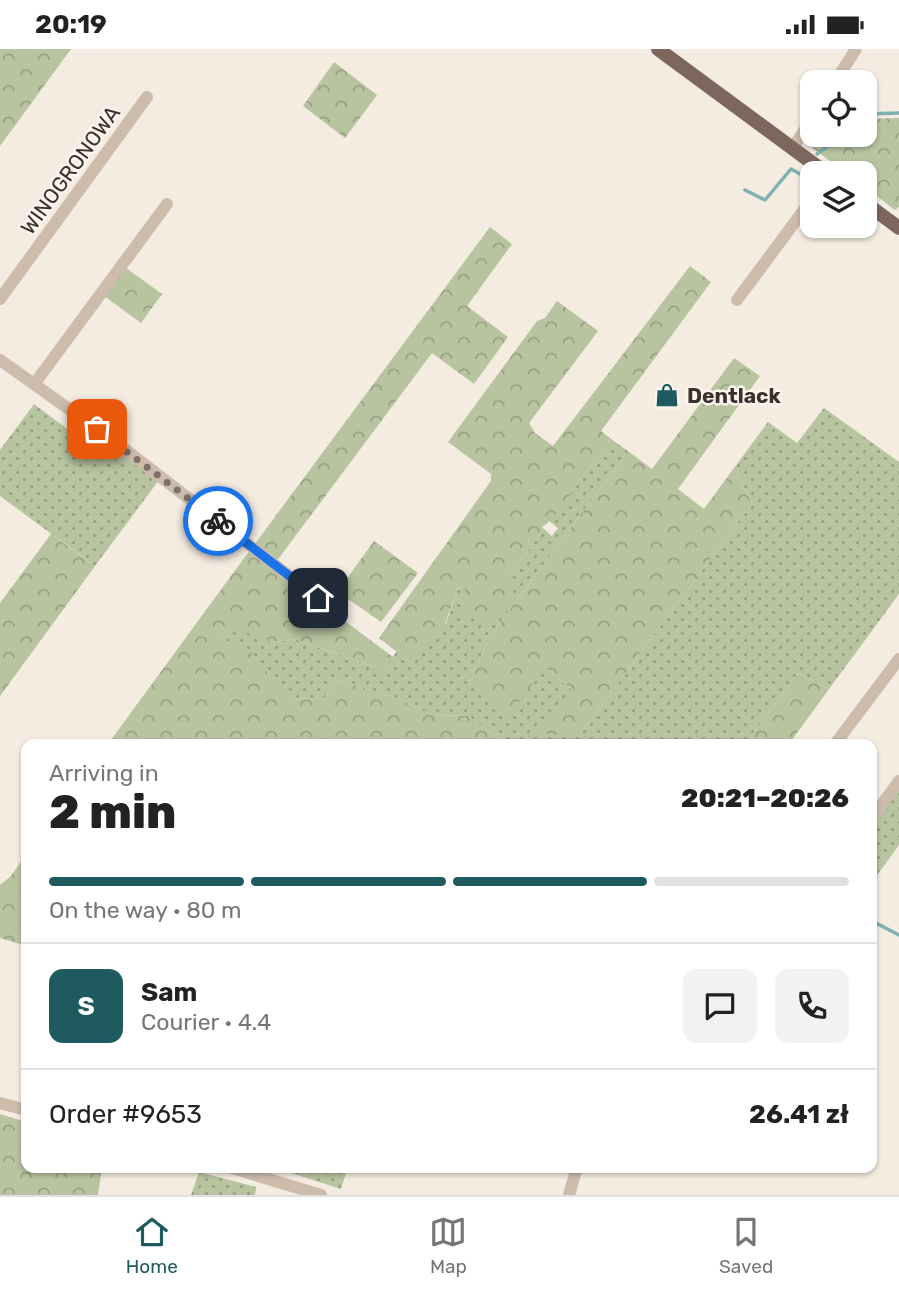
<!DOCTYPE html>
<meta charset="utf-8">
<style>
body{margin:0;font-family:Rubik,sans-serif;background:#f2f2f2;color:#222;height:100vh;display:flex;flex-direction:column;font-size:26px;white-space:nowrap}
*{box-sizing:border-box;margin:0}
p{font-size:23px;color:#767676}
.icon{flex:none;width:38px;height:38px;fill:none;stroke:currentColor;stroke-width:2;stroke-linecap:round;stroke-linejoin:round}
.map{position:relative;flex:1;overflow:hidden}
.details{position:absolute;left:21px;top:690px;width:856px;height:434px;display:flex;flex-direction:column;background:#fff;border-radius:14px;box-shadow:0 2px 5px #0004}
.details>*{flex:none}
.tools{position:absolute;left:800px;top:21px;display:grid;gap:14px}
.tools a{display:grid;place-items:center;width:77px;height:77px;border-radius:14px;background:#fff;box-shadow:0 2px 5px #0004;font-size:35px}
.pin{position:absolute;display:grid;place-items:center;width:60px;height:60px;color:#fff;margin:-30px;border-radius:14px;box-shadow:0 4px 10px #0006}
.courier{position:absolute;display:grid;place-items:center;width:70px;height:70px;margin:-35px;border:5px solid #1a73e8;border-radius:50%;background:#fff;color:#222;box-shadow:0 2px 9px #0007}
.headline em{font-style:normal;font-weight:800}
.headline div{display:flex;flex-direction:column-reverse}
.headline{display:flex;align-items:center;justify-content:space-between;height:119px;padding:0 28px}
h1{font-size:46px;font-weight:800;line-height:52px}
.bar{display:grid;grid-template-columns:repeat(4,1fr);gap:10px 7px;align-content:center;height:84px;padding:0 28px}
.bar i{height:9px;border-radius:5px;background:#e0e0e0}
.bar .on{background:#1f5a5e}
.bar p{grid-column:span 4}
.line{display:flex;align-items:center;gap:18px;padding:0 28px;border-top:2px solid #e0e0e0}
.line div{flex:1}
.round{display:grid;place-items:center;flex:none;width:74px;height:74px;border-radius:14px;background:#f2f2f2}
.status{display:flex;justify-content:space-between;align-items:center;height:49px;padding:0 35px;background:#fff;direction:ltr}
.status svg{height:19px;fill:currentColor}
.dock{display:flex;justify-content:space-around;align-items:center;height:98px;border-top:2px solid #e0e0e0;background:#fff;font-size:19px;color:#767676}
.dock a{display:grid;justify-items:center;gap:4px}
.dock .on{color:#1f5a5e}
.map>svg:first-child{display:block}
.grass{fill:url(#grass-dots)}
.forest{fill:url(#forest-crowns)}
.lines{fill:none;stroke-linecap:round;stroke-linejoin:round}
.stream{stroke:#7fb0b2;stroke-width:3.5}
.minor{stroke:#cdbbac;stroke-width:12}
.major{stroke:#7d675c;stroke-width:14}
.done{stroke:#7c716b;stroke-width:7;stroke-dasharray:0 12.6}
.route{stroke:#1a73e8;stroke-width:9}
.labels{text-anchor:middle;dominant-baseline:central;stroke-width:5;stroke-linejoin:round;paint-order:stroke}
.street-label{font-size:21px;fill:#3b302b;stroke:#fbf5ee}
.poi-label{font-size:21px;font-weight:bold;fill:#3b302b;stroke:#fbf5ee;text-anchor:start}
</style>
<div class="status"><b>20:19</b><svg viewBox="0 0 49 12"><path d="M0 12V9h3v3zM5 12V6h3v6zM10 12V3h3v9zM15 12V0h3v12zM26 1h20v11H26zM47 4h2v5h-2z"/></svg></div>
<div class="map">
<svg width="899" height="1146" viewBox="0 0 899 1146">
<defs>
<pattern id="grass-dots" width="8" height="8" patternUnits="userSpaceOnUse" patternTransform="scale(1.75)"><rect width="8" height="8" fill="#b8c4a0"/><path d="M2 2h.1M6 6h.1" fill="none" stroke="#97a083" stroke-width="1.8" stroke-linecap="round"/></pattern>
<pattern id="forest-crowns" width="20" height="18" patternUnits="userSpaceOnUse" patternTransform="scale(1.75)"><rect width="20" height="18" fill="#b8c4a0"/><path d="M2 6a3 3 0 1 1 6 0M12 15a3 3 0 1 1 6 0" fill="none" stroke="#97a083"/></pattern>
</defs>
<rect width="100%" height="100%" fill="#f4ebe1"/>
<path class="grass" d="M34,355L106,409L116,397L159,431L95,517L0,447V401Z
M824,359L899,413V545L829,640L798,624L745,695H507L468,667L431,666L402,651L339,631L324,650L288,649L221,589L230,576L273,593L294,590L383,621L397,602L410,612L446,574L458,538L466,541L509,527L544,480L552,487L558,479L548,471L551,470L611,390L628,402L491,586L468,635L545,618L571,640L578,688L752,454L734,419L768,373L797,394Z
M899,741V796L872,833V778Z
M272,1118H348L341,1140Z
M199,1123L256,1138L255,1146H191Z"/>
<path class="forest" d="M0,0H71L0,97Z
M334,13L377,46L345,89L303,57Z
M899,69V158L895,161L865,138L864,124H846L807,95L813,86H864L865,70Z
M490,178L512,195L467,257L508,288L474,335L432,304L276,513L254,496Z
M690,217L711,233L601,382L611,390L551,471L542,478L544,480L509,527L514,546L489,580L460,561L465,541L458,538L441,586L410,613L379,589L491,432V425L448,393L537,272L545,269L557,252L598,282L529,374L535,384L553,397Z
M126,219L162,245L141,274L104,247Z
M734,309L760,327L678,440L704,460L734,419L752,454L578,688L539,684L571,640L545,618L510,665L468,635L491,586L628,402L652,420Z
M51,485L95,517L0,647V554Z
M374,492L418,524L381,573L344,547L343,535Z
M250,501L393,608L383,621L294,590L273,593L230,577L221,589L250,602L288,649L324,650L339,631L402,651L431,666L468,667L507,695H108Z
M798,624L829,640L789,695H745Z
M26,806V897L0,889V836L10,828Z
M0,1065L26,1073V1118H102L98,1146H0Z"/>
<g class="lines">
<path class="stream" d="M864,65L899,64
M817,105L835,92L839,86
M745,141L765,151L791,120L802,126
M872,872L899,886"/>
<path class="minor" d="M835,33L856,0
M792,100L812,70
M0,250L147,48
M737,251L812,150
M0,311L118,395L318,549
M35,334L167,155
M835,695L899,610
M872,769L899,732
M0,1054L26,1061
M229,1118L321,1146
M569,1146L577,1118"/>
<path class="major" d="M658,0L826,124
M864,153L899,179"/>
</g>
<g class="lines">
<path class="done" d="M97,380L218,472"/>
<path class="route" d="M218,472L318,549"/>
</g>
<defs>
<g id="shop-bare" transform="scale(1.89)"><path d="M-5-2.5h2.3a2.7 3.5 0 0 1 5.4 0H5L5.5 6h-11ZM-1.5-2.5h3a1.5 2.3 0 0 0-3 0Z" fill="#1f5a5e" stroke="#fbf5ee" stroke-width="2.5" paint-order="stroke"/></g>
</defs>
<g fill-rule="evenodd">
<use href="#shop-bare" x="667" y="346"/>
</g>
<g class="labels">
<g class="street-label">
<text transform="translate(70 121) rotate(-54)">WINOGRONOWA</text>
</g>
<g class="poi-label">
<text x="687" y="346">Dentlack</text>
</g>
</g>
</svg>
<div class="tools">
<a><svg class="icon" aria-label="locate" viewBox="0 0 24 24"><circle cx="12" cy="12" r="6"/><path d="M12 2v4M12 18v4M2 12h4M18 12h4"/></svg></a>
<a><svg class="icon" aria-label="layers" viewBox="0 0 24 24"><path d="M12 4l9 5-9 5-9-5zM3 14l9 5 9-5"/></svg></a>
</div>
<div class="pin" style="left:97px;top:380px;background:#ea580c"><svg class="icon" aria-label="bag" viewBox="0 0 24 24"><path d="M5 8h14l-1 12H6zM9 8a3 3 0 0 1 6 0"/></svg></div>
<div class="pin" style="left:318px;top:549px;background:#1f2937"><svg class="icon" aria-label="home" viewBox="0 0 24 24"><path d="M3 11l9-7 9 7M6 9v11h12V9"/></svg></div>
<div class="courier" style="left:218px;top:472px"><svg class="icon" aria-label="bike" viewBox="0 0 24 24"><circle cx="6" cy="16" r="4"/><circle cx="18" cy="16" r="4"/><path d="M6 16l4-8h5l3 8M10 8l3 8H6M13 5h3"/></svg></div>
<section class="details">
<div class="headline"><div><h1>2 min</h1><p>Arriving in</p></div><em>20:21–20:26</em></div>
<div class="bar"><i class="on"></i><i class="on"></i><i class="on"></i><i></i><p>On the way · 80 m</p></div>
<div class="line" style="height:126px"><b class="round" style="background:#1f5a5e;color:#fff">S</b><div><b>Sam</b><p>Courier · 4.4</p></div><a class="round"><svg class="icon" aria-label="chat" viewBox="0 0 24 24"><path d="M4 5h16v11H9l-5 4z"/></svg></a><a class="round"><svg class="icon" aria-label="phone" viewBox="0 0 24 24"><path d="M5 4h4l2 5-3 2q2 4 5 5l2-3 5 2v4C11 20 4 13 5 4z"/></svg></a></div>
<div class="line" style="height:91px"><div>Order #9653</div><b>26.41 zł</b></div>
</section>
</div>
<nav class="dock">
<a class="on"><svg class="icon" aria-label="home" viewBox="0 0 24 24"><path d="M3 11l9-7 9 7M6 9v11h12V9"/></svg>Home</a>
<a><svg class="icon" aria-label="map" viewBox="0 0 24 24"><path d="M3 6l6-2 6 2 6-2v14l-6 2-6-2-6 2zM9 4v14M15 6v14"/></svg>Map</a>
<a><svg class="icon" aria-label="saved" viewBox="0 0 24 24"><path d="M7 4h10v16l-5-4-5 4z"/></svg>Saved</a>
</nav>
